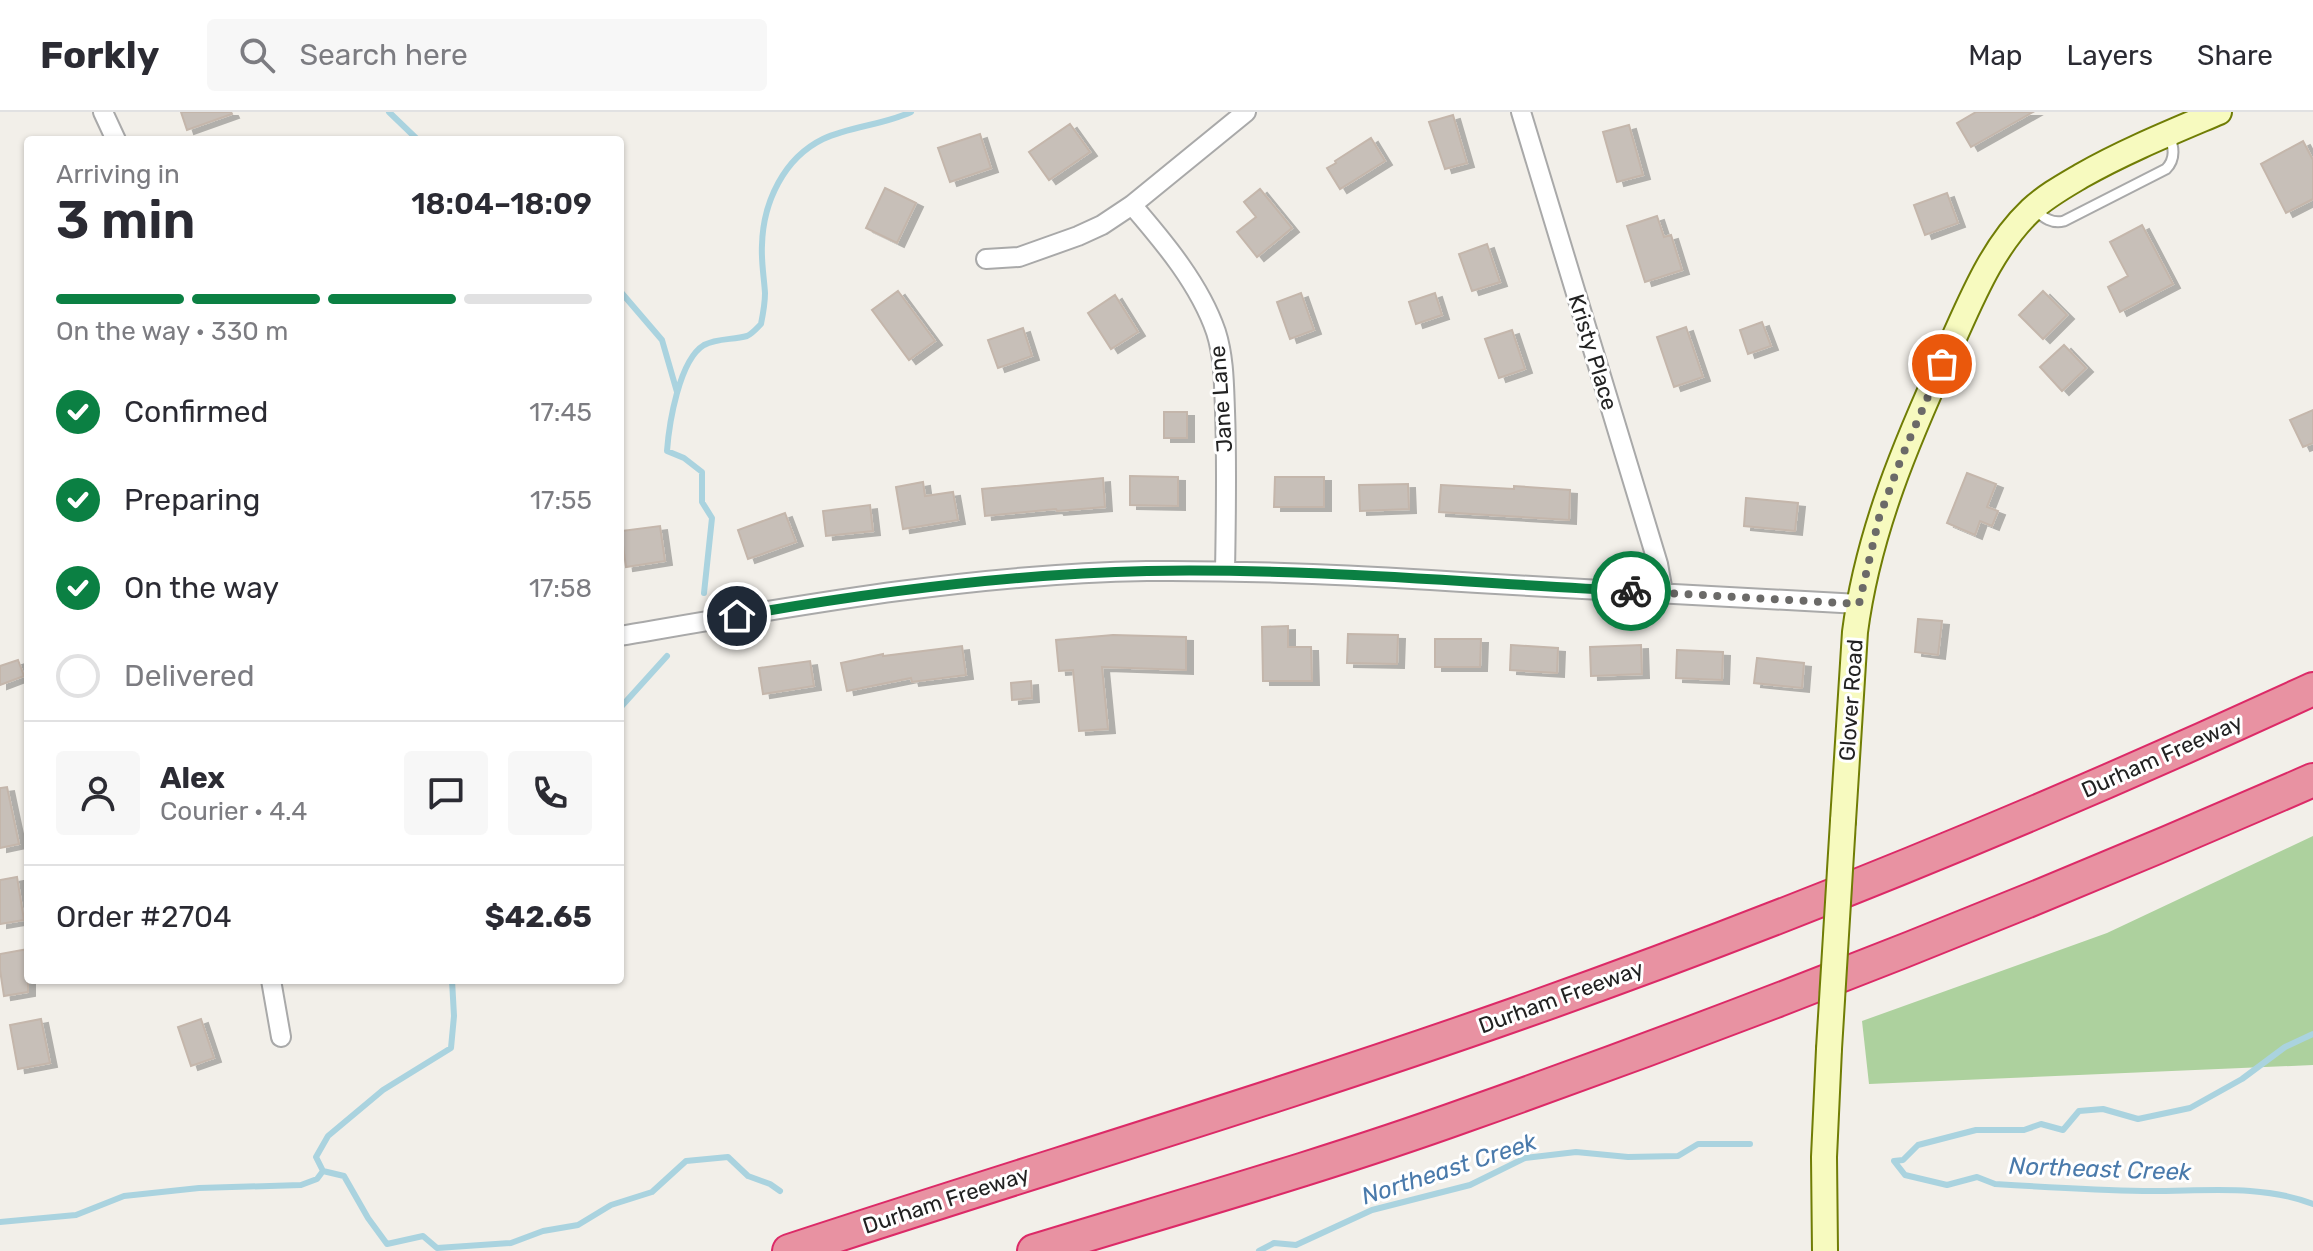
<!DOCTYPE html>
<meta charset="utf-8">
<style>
body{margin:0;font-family:Rubik,sans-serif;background:#f7f7f7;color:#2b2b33;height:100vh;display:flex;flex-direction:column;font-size:30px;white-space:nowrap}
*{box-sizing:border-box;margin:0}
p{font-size:26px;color:#7c7c81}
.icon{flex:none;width:44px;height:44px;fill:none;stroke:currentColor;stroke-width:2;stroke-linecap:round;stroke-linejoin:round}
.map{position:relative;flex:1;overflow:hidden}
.panel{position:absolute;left:24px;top:24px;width:600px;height:848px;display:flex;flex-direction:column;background:#fff;border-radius:8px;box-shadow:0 2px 6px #0004}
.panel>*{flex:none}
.pin{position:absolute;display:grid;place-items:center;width:68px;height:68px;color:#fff;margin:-34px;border:4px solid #fff;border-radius:50%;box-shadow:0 2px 8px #0007}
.courier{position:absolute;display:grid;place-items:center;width:80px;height:80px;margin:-40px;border:6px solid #0b8043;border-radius:50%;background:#fff;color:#222;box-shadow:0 2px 10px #0007}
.head em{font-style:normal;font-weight:600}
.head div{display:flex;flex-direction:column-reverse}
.head{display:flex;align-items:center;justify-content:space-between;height:136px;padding:0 32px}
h1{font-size:52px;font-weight:600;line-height:60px}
.bar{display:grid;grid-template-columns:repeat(4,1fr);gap:12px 8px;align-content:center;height:96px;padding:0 32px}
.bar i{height:10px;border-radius:6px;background:#e1e1e2}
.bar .selected{background:#0b8043}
.bar p{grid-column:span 4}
.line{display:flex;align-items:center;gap:20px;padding:0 32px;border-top:2px solid #e1e1e2}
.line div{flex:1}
.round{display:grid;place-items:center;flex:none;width:84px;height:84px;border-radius:8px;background:#f7f7f7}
ol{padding:0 32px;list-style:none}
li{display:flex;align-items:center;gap:24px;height:88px}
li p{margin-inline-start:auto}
li .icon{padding:8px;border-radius:50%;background:#0b8043;color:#fff;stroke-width:4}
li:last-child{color:#7c7c81}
li i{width:44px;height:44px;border:4px solid #e1e1e2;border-radius:50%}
header{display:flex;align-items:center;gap:48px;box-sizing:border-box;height:112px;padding:0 40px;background:#fff;border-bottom:2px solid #e1e1e2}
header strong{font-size:38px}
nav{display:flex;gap:44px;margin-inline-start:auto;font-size:28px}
.search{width:560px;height:72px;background:#f7f7f7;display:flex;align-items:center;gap:20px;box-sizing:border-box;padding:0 28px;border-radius:8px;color:#7c7c81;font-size:30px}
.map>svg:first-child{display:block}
.forest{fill:#add19e}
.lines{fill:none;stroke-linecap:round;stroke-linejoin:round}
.stream{stroke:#aad3df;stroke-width:6}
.building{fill:#c7bfb8;stroke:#c4b6ab;stroke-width:2;filter:url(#shadow)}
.lane-casing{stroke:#a9a9a9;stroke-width:13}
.street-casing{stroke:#a9a9a9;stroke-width:22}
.secondary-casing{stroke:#707d05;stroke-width:28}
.highway-casing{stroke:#dc2a67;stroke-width:36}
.lane{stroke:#fff;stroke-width:9}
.street{stroke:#fff;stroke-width:18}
.secondary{stroke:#f7fabf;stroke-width:24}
.highway{stroke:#e892a2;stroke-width:32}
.secondary-bridge-casing{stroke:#707d05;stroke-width:28;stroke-linecap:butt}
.secondary-bridge{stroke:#f7fabf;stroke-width:24}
.done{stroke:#6b6a68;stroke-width:8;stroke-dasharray:0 14.4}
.route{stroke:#0b8043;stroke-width:10}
.labels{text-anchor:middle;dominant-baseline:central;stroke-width:6;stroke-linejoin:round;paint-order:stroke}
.street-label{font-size:22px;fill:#222;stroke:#fff}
.water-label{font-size:24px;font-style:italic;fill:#4a7aab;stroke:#fff}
</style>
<header>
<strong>Forkly</strong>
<div class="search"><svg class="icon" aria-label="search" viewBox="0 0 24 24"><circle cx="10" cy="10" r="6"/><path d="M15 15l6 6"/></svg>Search here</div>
<nav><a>Map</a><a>Layers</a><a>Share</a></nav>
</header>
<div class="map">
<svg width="2313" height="1139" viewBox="0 0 2313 1139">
<defs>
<filter id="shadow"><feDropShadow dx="7" dy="4" stdDeviation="0" flood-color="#0004"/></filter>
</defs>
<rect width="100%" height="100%" fill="#f2efe9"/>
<path class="forest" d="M2313,724V953L1869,972L1862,909L2107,821Z"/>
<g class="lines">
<path class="stream" d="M389,0L418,28
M620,179L662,228L677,280
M704,481L712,406L702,390V360L684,346L667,339C669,312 679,248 704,233C717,226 733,228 747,224C752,222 757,216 761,212C763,202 765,191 765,181C764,165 761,149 762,133C763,90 784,46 823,27C851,14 883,13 911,0
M620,596L667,544
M2313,922L2285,935L2242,967L2190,996L2138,1007L2103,997L2079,999L2063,1018L2041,1012L2024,1018H1976L1918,1033L1903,1048L1894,1049L1905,1063L1947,1073L1977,1065L1995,1072C2044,1075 2093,1078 2143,1079C2199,1080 2259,1071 2313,1092
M323,1059L344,1064L368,1106L387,1132L423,1124L437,1136L511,1131L543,1119L578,1113L611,1093L652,1080L686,1049L728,1045L748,1064L770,1072L780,1079
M323,1059L316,1045L328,1024L383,978L451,936L454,904L452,868
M0,1110L76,1103L124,1084L199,1076L301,1073L317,1067L323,1059
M1259,1139L1274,1131L1296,1133L1372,1098L1470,1073L1525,1046L1576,1040L1628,1045L1678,1044L1698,1032H1750"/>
</g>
<path class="building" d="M181,0H231L232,2L187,18Z
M1976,0H2033L1971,35L1957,11Z
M1453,3L1467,51L1445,57L1429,10Z
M1070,12L1090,40L1049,68L1029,40Z
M1629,13L1643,63L1617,70L1603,20Z
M980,22L991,56L950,70L938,36Z
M1371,26L1385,49L1340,77L1327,56L1336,51L1335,49Z
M2303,29L2313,48V87L2286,101L2261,52Z
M885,76L916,91L897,131L866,116Z
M1260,77L1292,116L1257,145L1237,120L1256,105L1244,90Z
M1947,81L1958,111L1925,123L1914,93Z
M1657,104L1664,125L1671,123L1682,158L1645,170L1627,114Z
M2142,113L2173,172L2120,200L2108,175L2128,164L2110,130Z
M1487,132L1500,170L1472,179L1459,142Z
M898,179L935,229L909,248L872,198Z
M2043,179L2067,203L2043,227L2019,203Z
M1301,181L1314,218L1290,227L1277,190Z
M1435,181L1442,203L1416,212L1409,190Z
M1115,183L1138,220L1111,237L1088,201Z
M1762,210L1771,234L1748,242L1740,218Z
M1686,215L1703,265L1674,275L1657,225Z
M1023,216L1032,244L998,256L988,228Z
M1512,218L1525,257L1499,266L1485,227Z
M2064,233L2086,256L2062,279L2040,255Z
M2313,298V331L2303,335L2290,308Z
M1164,300H1187V326H1164Z
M1967,361L1996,372L1987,395L1998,399L1992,414L1980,409L1975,423L1947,411Z
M1130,364L1178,365V394L1130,393Z
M1275,365H1324V395H1274Z
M1103,366L1105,395L1057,399L1056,397L985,404L982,377Z
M923,370L925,384L953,380L958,408L903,417L896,375Z
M1408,372L1409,397L1360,399L1359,373Z
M1441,373L1514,377V374L1570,378L1569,408L1439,400Z
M1746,386L1798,391L1795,419L1744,414Z
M870,393L873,419L826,424L823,399Z
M785,401L796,430L748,447L738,418Z
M660,414L665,449L626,455L621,419Z
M1918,507L1942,509L1938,543L1915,540Z
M1288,514V535H1311L1312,569H1263L1262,515Z
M1348,522L1398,523L1397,552L1347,551Z
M1113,523L1186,525V558L1102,555L1108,617L1079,619L1073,558L1059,559L1056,528Z
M1435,527H1481L1480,555H1435Z
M1511,533L1558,536L1557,561L1510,558Z
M1641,533L1642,562L1591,564L1590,535Z
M962,534L966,563L912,570L911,566L847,579L841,551L883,542V544Z
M1677,538L1723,540L1722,568L1676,566Z
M1757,546L1804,551L1802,576L1754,571Z
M18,548L24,564L0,573V554Z
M810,549L814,574L763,582L759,556Z
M1031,569L1032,586L1012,588L1011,571Z
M7,675L19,732L0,736V676Z
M17,765L24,808L0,812V768Z
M28,837V880L4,884L0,858V842Z
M41,907L50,951L18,957L10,913Z
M201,907L214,946L191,954L178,915Z"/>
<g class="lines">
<g class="lane-casing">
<path id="lane" d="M2035,98C2044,106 2052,112 2064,109L2166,57C2176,47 2174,35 2169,23"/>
</g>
<g class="street-casing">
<path id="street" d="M103,0L116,28
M1521,0L1658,452L1663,480
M1132,93C1164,130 1200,173 1216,220C1224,245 1224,273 1225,299C1227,352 1226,406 1225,459
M986,147L1019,145L1078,124L1102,113L1132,93L1246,0
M620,524C795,494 969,462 1147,459C1258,458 1368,464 1478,471C1605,478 1732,486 1859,492
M271,868L281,925"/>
</g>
<g class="secondary-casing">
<path id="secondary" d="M1843,709L1855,520C1868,420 1907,329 1948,239C1971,189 1991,136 2031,98C2046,84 2064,74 2081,64C2125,39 2172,20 2219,0
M1825,1139L1824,1045L1829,937"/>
</g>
<g class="highway-casing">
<path id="highway" d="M789,1139C1032,1059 1278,986 1519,901C1789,806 2053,697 2313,577
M1034,1139C1178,1095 1324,1054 1466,1003C1752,902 2035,790 2313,668"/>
</g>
<use href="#lane" class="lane"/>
<use href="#street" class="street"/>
<use href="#secondary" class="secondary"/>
<use href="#highway" class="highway"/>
<g class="secondary-bridge-casing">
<path id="secondary-bridge" d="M1829,937L1843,709"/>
</g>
<use href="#secondary-bridge" class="secondary-bridge"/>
</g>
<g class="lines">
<path class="done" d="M1631,479L1859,492L1879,406L1901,347L1942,252"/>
<path class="route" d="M737,504C872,480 1009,462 1147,459C1309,456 1470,471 1631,479"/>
</g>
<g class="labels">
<g class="street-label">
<text transform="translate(1593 240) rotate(73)">Kristy Place</text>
<text transform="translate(1221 287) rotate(-94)">Jane Lane</text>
<text transform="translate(1851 588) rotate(-86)">Glover Road</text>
<text transform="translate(2162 644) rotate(-24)">Durham Freeway</text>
<text transform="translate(1561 885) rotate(-20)">Durham Freeway</text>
<text transform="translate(946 1088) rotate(-18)">Durham Freeway</text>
</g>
<g class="water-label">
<text transform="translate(1449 1057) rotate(-18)">Northeast Creek</text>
<text transform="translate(2100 1057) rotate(2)">Northeast Creek</text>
</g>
</g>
</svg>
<div class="pin" style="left:1942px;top:252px;background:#ea580c"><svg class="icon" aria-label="bag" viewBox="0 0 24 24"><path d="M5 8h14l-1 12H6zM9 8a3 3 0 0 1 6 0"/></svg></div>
<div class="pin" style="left:737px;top:504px;background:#1f2937"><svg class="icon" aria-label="home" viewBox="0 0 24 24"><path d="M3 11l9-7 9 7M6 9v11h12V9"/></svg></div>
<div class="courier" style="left:1631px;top:479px"><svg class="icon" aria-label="bike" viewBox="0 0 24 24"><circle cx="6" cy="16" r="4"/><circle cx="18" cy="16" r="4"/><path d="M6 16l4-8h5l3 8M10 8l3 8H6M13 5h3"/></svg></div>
<section class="panel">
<div class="head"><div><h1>3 min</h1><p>Arriving in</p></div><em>18:04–18:09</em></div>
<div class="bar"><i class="selected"></i><i class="selected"></i><i class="selected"></i><i></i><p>On the way · 330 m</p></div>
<ol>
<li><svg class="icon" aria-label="check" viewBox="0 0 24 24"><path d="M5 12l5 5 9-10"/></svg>Confirmed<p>17:45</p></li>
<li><svg class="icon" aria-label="check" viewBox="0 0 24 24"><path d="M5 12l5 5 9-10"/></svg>Preparing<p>17:55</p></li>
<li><svg class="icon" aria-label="check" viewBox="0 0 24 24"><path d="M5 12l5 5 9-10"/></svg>On the way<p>17:58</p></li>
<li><i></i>Delivered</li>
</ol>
<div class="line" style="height:144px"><a class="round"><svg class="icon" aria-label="person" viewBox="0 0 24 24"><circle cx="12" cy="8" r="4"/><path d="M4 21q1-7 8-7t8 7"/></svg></a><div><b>Alex</b><p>Courier · 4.4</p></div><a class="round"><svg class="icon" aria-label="chat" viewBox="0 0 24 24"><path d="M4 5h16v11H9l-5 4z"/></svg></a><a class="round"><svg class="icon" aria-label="phone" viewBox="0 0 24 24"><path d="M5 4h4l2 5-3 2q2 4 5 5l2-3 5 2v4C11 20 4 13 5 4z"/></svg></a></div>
<div class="line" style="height:104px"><div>Order #2704</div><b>$42.65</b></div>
</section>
</div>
